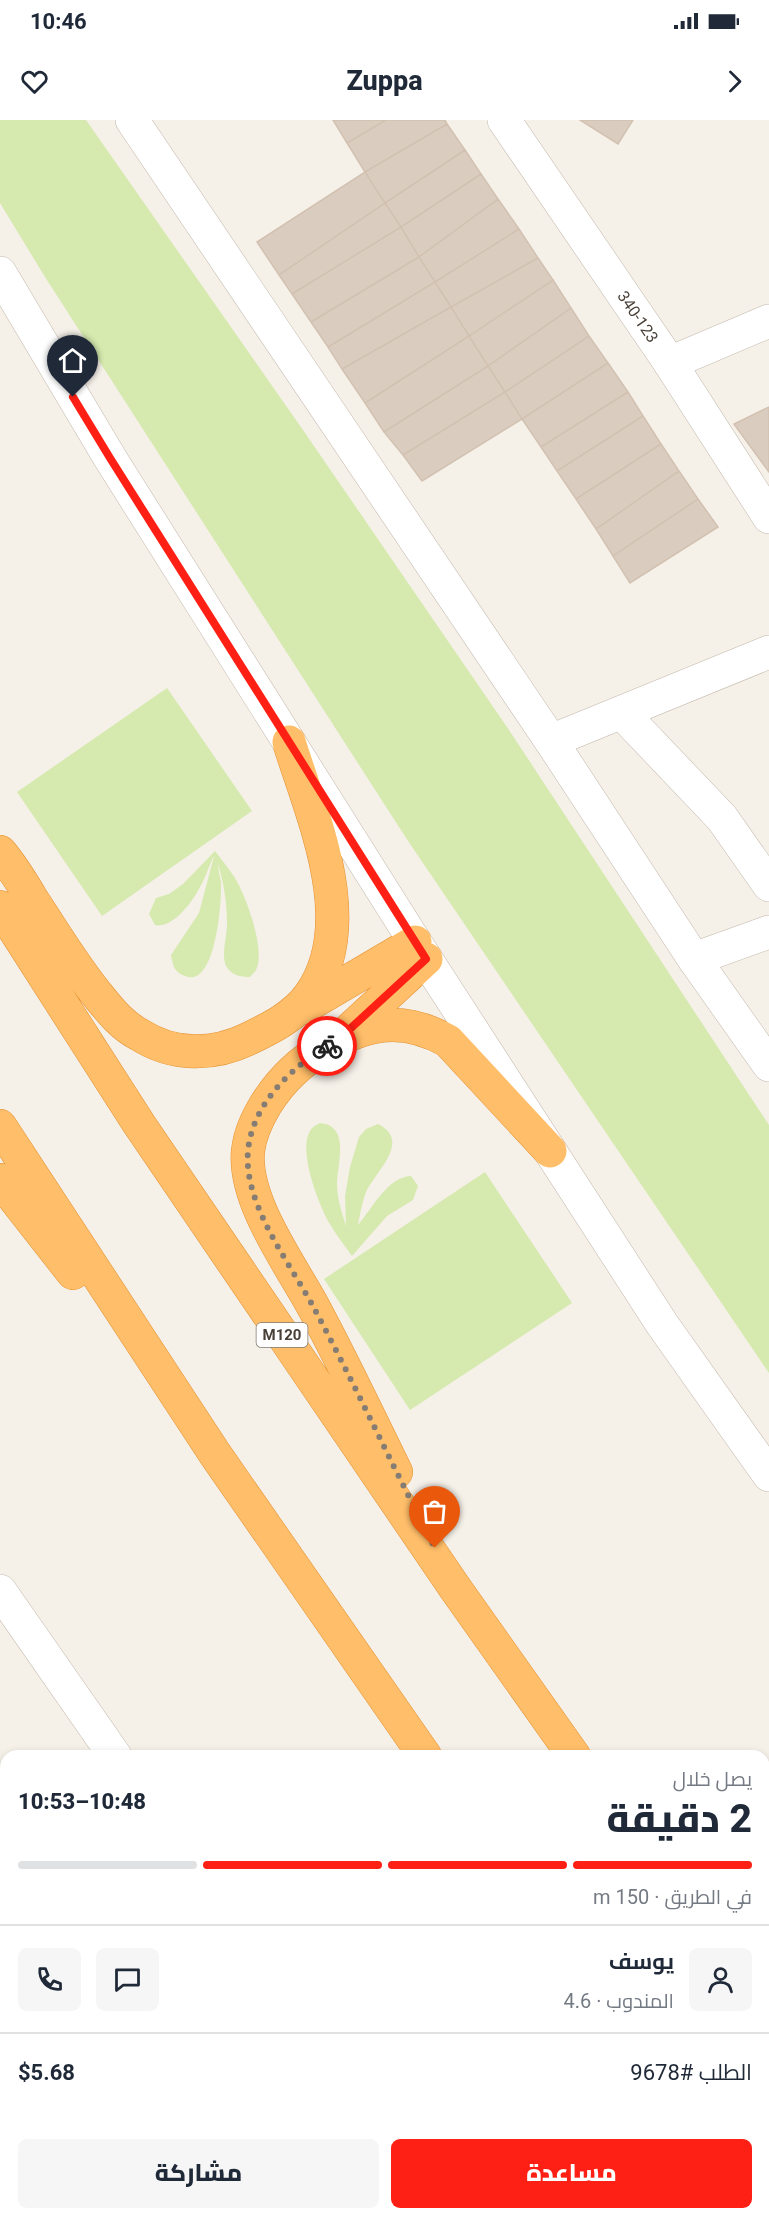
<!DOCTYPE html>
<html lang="ar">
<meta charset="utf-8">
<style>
body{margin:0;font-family:Roboto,Cairo,sans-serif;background:#f6f6f7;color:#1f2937;direction:rtl;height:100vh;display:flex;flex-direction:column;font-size:22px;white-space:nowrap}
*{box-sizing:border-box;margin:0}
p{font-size:20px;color:#747a83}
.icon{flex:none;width:33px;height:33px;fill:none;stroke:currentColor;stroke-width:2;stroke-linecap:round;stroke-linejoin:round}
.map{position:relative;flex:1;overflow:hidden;direction:ltr}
.panel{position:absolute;left:0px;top:1630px;width:770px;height:470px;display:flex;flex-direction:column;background:#fff;border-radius:18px 18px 0 0;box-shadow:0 3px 9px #0003;direction:rtl}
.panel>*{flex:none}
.pin{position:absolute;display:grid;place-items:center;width:51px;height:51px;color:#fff;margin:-62px -26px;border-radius:50% 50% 50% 0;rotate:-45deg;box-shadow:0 0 6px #0007}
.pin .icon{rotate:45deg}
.courier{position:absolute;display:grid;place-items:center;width:60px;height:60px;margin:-30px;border:4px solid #ff2015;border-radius:50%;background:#fff;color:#222;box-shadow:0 2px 8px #0007}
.headline em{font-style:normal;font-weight:800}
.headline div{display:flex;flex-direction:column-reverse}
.headline{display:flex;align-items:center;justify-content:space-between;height:102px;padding:0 18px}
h1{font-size:39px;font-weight:800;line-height:45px}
.bar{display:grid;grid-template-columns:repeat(4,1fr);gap:9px 6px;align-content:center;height:72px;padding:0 18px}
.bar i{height:8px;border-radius:4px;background:#e0e1e3}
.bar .selected{background:#ff2015}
.bar p{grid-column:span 4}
.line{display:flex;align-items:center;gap:15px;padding:0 18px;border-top:2px solid #e0e1e3}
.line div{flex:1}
.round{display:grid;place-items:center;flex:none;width:63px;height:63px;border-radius:9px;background:#f6f6f7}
.primary-button{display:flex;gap:12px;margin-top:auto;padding:12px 18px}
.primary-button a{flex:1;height:69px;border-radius:9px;background:#ff2015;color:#fff;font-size:24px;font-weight:800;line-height:69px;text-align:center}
.primary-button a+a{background:#f6f6f7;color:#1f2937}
.status{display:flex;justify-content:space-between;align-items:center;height:42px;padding:0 30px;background:#fff;direction:ltr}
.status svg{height:16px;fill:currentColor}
header{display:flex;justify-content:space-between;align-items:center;height:78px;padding:0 18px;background:#fff;font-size:27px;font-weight:800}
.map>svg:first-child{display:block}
.green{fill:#d6eaaf}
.building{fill:#dacdc0;stroke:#d2c1b0;stroke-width:1.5}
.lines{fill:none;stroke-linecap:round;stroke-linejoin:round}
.minor-casing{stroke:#c4b9ad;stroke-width:34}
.highway-casing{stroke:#e49132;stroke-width:34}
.minor{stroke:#fff;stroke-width:33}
.highway{stroke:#ffbe69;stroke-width:33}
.done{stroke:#857d74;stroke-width:6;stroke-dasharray:0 10.8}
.route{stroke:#ff2015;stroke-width:8}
.labels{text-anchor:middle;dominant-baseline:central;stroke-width:4.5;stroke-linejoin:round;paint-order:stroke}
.shield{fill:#fff;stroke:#7f7972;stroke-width:1.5}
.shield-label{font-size:15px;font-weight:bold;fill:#483f36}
.street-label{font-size:16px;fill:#483f36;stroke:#fff}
</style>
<div class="status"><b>10:46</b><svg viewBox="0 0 49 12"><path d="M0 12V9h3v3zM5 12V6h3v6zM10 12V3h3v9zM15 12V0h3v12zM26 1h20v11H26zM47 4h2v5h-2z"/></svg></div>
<header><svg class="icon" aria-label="forward" viewBox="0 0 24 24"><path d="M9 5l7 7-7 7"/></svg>Zuppa<svg class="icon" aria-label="heart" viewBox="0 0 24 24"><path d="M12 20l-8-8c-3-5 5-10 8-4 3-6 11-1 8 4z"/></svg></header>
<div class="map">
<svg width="769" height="2099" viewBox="0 0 769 2099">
<rect width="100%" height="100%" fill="#f5f0e8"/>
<path class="green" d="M0,0H86L303,310L509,610L769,1005V1253L408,721L45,157L0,83Z
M167,568L252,691L102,796L17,672Z
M215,731C222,740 229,749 235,758C246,776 266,830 256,850C255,852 252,854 250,857C241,857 231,855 226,846C221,835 227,816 227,804C227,784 224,764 218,744C218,750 220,756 221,762C222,780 216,869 185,856C174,852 173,846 171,835L199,793L214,736C209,745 206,757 200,767C193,781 173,809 155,805L149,794L156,778L169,774L183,764Z
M320,1003C351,1006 337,1044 337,1064C337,1078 342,1093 346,1106L345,1076L350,1047L359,1017L366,1009L378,1004C412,1021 376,1051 366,1072C362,1082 360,1095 358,1105C372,1089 387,1057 411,1056L418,1066L413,1080L387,1096L352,1136C344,1125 335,1113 328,1101C318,1082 298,1031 310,1011C312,1007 316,1005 320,1003Z
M485,1052L572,1183L410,1290L324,1159Z"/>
<path class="building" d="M333,0H386L347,23Z
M386,0H445L447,4L365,52L347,23Z
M580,0H633L618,24Z
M447,4L465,30L385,83L365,52Z
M465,30L481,54L401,107L385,83Z
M365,52L385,83L279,155L257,122Z
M481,54L498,79L419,137L401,107Z
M498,79L519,109L435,162L419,137Z
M385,83L401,107L292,174L279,155Z
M401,107L419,137L311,202L292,174Z
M519,109L538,138L451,187L435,162Z
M419,137L435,162L328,227L311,202Z
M538,138L553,160L469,216L451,187Z
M553,160L571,188L488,246L469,216Z
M435,162L451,187L342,249L328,227Z
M451,187L469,216L365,283L342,249Z
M571,188L589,216L505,272L488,246Z
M469,216L488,246L384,312L365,283Z
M589,216L608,243L522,299L505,272Z
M608,243L628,272L541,327L522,299Z
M488,246L505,272L403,335L384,312Z
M505,272L522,299L422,361L403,335Z
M628,272L643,296L557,351L541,327Z
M769,287V352L734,304Z
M643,296L661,324L576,379L557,351Z
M661,324L679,351L596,409L576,379Z
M679,351L698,379L613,436L596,409Z
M698,379L718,407L630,463L613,436Z"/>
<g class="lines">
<g class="minor-casing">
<g id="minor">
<path d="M132,0L551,621L694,839L769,945"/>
<path id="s1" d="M504,0L670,243L769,397"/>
<path d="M0,153L110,338L415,822L662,1204L769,1355"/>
<path d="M670,243L769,201"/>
<path d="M622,593L722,698L769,765"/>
<path d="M551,621L769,532"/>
<path d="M694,839L769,812"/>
<path d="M0,1471L115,1636"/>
<path d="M0,1900L6,1910"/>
<path d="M0,2005L6,2015"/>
<path d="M51,2094L54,2099"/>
<path d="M111,2094L114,2099"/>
<path d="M431,2094L434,2099"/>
</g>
</g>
<g class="highway-casing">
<path id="highway" d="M0,732C13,747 23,764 33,781C55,814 75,848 100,878C112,893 123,906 140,915C173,936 213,936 248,919C271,908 295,896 310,875C361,803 312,696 289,622
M0,787L139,1004L455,1468L574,1636
M303,888L415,822
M347,912L426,839
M0,1006L215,1334L425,1636
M0,1060L73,1153
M396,1352C369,1297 343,1242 314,1188C291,1145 243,1081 248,1031C250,1013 257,999 266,984C281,960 300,942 324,928C367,902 403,896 448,921L550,1031
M764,1901L769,1908
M757,2094L760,2099"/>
</g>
<use href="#minor" class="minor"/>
<use href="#highway" class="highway"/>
</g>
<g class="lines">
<path class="done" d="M327,926C290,949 252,985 248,1031C243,1084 290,1143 314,1188C356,1267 394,1349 435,1428"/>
<path class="route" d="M73,277L110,338L426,839L339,919L327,926"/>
</g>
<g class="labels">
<rect class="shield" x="256.5" y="1203" width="51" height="24" rx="4.5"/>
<g class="shield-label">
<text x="282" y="1215">M120</text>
</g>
<g class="street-label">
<text stroke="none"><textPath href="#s1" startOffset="238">340-123</textPath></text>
</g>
</g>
</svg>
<div class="pin" style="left:435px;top:1428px;background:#ea580c"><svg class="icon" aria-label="bag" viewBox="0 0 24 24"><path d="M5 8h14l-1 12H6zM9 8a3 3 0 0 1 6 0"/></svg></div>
<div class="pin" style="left:73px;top:277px;background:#1f2937"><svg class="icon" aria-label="home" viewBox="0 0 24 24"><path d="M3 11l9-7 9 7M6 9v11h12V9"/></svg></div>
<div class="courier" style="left:327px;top:926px"><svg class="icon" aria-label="bike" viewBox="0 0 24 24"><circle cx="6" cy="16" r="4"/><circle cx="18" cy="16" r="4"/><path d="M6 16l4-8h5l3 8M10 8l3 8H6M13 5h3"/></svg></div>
<section class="panel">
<div class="headline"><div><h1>2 دقيقة</h1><p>يصل خلال</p></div><em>10:48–10:53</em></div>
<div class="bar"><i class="selected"></i><i class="selected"></i><i class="selected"></i><i></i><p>في الطريق · 150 m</p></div>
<div class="line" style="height:108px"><a class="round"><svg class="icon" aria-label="person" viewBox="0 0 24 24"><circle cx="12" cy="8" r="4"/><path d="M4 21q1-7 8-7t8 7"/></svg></a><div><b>يوسف</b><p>المندوب · 4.6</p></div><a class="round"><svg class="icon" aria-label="chat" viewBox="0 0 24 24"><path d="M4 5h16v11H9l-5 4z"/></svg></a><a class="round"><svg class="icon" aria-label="phone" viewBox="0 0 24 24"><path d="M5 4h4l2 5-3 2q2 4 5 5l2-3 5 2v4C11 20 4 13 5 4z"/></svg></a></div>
<div class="line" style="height:78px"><div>الطلب #9678</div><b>$5.68</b></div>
<div class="primary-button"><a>مساعدة</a><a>مشاركة</a></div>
</section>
</div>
